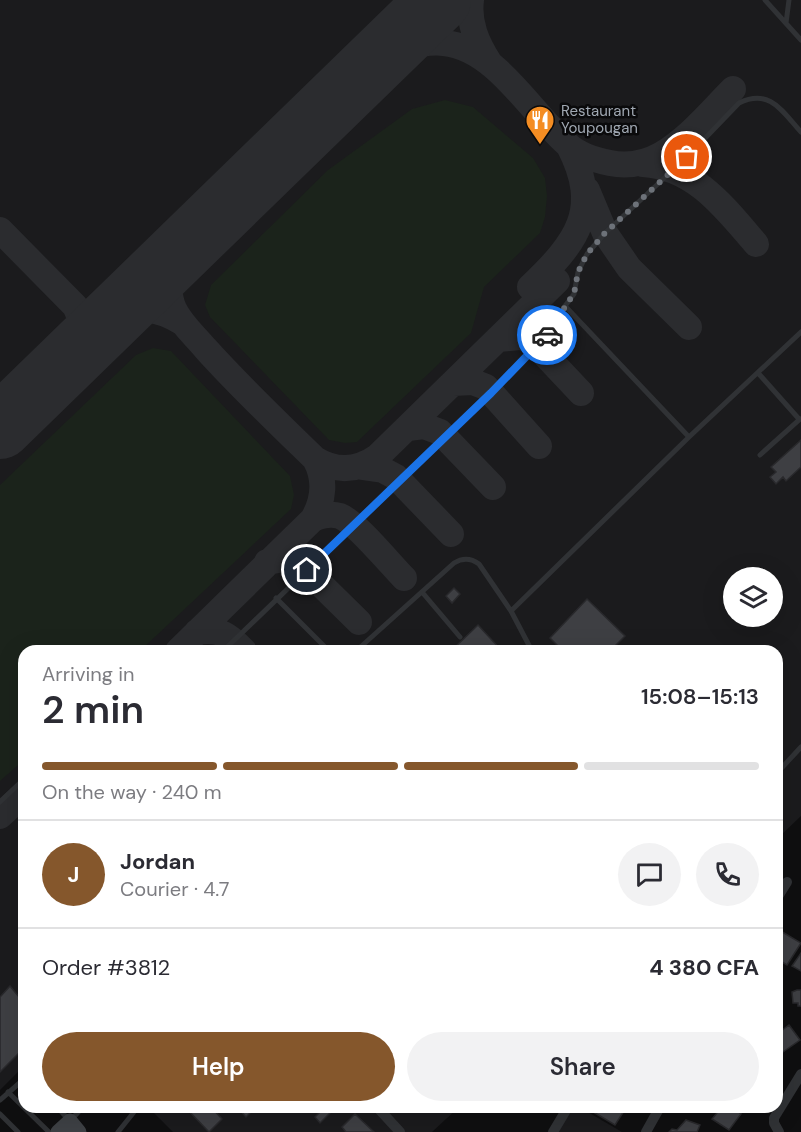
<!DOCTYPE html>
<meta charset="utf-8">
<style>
body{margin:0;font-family:"DM Sans",sans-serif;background:#f2f2f3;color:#2b2b33;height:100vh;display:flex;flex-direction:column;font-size:22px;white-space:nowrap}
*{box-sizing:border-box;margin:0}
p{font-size:20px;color:#7c7c81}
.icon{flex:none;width:33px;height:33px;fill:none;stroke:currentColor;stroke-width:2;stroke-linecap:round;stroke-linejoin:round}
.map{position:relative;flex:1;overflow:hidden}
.drawer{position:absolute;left:18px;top:645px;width:765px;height:468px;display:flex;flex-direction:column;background:#fff;border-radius:18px;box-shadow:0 6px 24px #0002}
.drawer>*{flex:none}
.fabs{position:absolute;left:723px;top:567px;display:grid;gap:12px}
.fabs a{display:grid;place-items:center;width:60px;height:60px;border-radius:50%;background:#fff;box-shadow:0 6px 24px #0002;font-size:30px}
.pin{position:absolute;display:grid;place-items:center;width:51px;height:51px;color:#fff;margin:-26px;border:3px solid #fff;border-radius:50%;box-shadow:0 2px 6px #0007}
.courier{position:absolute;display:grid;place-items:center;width:60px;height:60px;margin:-30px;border:4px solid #1a73e8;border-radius:50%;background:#fff;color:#222;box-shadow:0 2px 8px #0007}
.head em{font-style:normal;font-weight:600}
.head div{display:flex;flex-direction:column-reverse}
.head{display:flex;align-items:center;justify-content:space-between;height:102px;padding:0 24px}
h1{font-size:39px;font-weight:600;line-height:45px}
.bar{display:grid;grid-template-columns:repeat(4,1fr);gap:9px 6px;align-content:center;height:72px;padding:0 24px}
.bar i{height:8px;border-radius:4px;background:#e1e1e2}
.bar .current{background:#85572c}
.bar p{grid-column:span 4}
.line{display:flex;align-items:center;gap:15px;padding:0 24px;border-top:2px solid #e1e1e2}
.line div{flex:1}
.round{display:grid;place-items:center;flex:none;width:63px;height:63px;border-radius:32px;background:#f2f2f3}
.primary-button{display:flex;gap:12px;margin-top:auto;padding:12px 24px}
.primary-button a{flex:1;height:69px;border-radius:36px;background:#85572c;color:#fff;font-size:24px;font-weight:600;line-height:69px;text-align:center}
.primary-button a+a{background:#f2f2f3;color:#2b2b33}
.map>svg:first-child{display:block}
.built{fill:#1b1b1d;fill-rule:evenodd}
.green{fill:#1b231b}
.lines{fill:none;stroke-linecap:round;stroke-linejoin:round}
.taxiway{stroke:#2b2c2f;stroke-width:26}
.runway{stroke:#2b2c2f;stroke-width:64}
.building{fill:#3e3f43;stroke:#29292c;stroke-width:1.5}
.lane{stroke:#303235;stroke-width:5}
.street{stroke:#303235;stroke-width:10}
.secondary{stroke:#3e4145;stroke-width:15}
.done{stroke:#6d7279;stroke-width:6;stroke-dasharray:0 10.8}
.route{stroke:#1a73e8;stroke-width:8}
.labels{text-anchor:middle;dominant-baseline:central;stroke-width:5;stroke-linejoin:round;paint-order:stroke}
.poi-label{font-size:15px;fill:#a0a8b2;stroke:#0a0a0b;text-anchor:start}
</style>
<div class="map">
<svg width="801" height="1132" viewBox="0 0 801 1132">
<rect width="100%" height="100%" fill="#0f0f10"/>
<path class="built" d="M0,0H801V816L777,839V651H24V1071H19L0,1090ZM734,578H772V616H734Z
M148,1107H459L432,1132H173Z
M573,1107H579L622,1132H558Z"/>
<path class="green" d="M445,100L473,107L533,158L545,178L547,196L545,217L540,233L484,287L471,333L357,442L345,443L329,440L210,317L205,305L211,285L328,170L412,109Z
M153,348L171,351L290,476L294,495L291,509L140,651H24V760L0,781V485L136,355Z"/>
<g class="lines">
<path class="taxiway" d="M471,0C468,23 477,43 489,62
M371,66C394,53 417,40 444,43C496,48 531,113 568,145C579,155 595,160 610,163C629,167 646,163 662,154C689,138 711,111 733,89
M643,164C695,167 725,208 756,244
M587,190L605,233L629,268L689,327
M0,230L75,306C85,326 81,339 72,358
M176,255C170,272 166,292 174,309C181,324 195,336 205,348C240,387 278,423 315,459C326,479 324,500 313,519L178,651
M530,287C577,242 602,210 569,146
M108,321C137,306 156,306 183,323
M499,339L520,337L531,340L581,393
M453,383L473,382L486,387L539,446
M408,428L424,426L440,432L493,487
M315,459C336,472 357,471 377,457L557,281
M362,467L383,470L396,477L451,534
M313,519C322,515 330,513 340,516C356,522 390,564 404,578
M267,562L284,559L298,562L359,622
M197,632C220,628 229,635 244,651
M0,816L24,794"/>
<path class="runway" d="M0,427L439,0"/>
</g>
<path class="building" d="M801,440V467L786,481L783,477L776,484L770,477L776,472L771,467Z
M454,588L460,594L452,603L446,596Z
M587,599L625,636L610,651H563L550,638Z
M478,625L502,651H451Z
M779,930L801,943L787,965L777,959V933Z
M801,953V971L792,966Z
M10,986L24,1003V1048L0,1072V997Z
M797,990H801V1006H798V1003H793L792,992Z
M789,1025L800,1040L780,1054L777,1049V1034Z
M185,1107H211L222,1119L209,1132Z
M241,1107H252L249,1109L251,1112L246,1117L239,1109Z
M325,1107H336L320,1123L315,1117Z
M592,1107H618L624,1111L615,1125L590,1110Z
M717,1107H732L741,1114L729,1130L712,1119L717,1113L714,1111Z
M355,1114L374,1132H346L342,1127Z
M686,1120L700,1125L697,1132H669L672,1129L677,1130Z"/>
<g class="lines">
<path class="lane" d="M765,0L801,40
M786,23L789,0
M565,306L689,437
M759,374L799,419
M760,455L800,419
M422,592L460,637
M276,598L329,651
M511,611L689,437L801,332
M223,651L491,393L557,325L565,306L574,294L578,272L587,254L605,233L687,157L739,103C770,88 782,111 801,132
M356,651L454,563C462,558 471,558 479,564L511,611L532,651
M777,773L801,747
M0,802L24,779
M8,1092L49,1132
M0,1100L24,1079
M57,1107L70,1121L83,1107
M0,1114L18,1132
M118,1132L138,1107"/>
<path class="street" d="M777,898L787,882
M377,1107L400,1132
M553,1132L568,1107
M646,1132L660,1107
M779,1132L774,1123V1118L801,1074"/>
<path class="secondary" d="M58,1132L70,1121L79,1132"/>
</g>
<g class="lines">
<path class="done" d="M547,335L557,325L565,306L574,294L578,272L587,254L605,233L687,157"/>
<path class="route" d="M307,570L491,393L547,335"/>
</g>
<defs>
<g id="restaurant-pin" transform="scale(1.5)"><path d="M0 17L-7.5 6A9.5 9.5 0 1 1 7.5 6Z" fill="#f48d23" stroke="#0a0a0b"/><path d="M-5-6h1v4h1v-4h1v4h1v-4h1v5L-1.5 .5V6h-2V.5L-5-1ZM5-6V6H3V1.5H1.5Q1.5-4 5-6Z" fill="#fff"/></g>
</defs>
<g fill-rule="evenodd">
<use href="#restaurant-pin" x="540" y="120"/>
</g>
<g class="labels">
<g class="poi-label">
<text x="561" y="111">Restaurant<tspan x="561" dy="17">Youpougan</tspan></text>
</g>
</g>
</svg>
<div class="fabs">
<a><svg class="icon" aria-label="layers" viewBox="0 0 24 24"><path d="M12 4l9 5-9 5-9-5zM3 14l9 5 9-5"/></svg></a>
</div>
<div class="pin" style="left:687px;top:157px;background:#ea580c"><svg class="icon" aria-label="bag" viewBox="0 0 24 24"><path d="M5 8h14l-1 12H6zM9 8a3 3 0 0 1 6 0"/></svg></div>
<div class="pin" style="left:307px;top:570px;background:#1f2937"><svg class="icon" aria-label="home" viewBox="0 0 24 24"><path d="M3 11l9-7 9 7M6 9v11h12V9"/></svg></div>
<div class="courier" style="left:547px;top:335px"><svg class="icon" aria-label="car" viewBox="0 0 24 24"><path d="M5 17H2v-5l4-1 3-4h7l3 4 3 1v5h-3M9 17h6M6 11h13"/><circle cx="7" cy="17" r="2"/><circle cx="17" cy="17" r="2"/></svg></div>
<section class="drawer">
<div class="head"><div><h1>2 min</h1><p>Arriving in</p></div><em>15:08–15:13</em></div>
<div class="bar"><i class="current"></i><i class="current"></i><i class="current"></i><i></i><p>On the way · 240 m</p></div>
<div class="line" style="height:108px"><b class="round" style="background:#85572c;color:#fff">J</b><div><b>Jordan</b><p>Courier · 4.7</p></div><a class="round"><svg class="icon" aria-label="chat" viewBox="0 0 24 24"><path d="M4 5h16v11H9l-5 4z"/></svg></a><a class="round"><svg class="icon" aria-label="phone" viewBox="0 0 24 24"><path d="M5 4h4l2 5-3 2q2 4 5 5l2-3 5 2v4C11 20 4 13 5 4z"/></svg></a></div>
<div class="line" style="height:78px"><div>Order #3812</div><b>4 380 CFA</b></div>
<div class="primary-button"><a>Help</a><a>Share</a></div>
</section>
</div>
